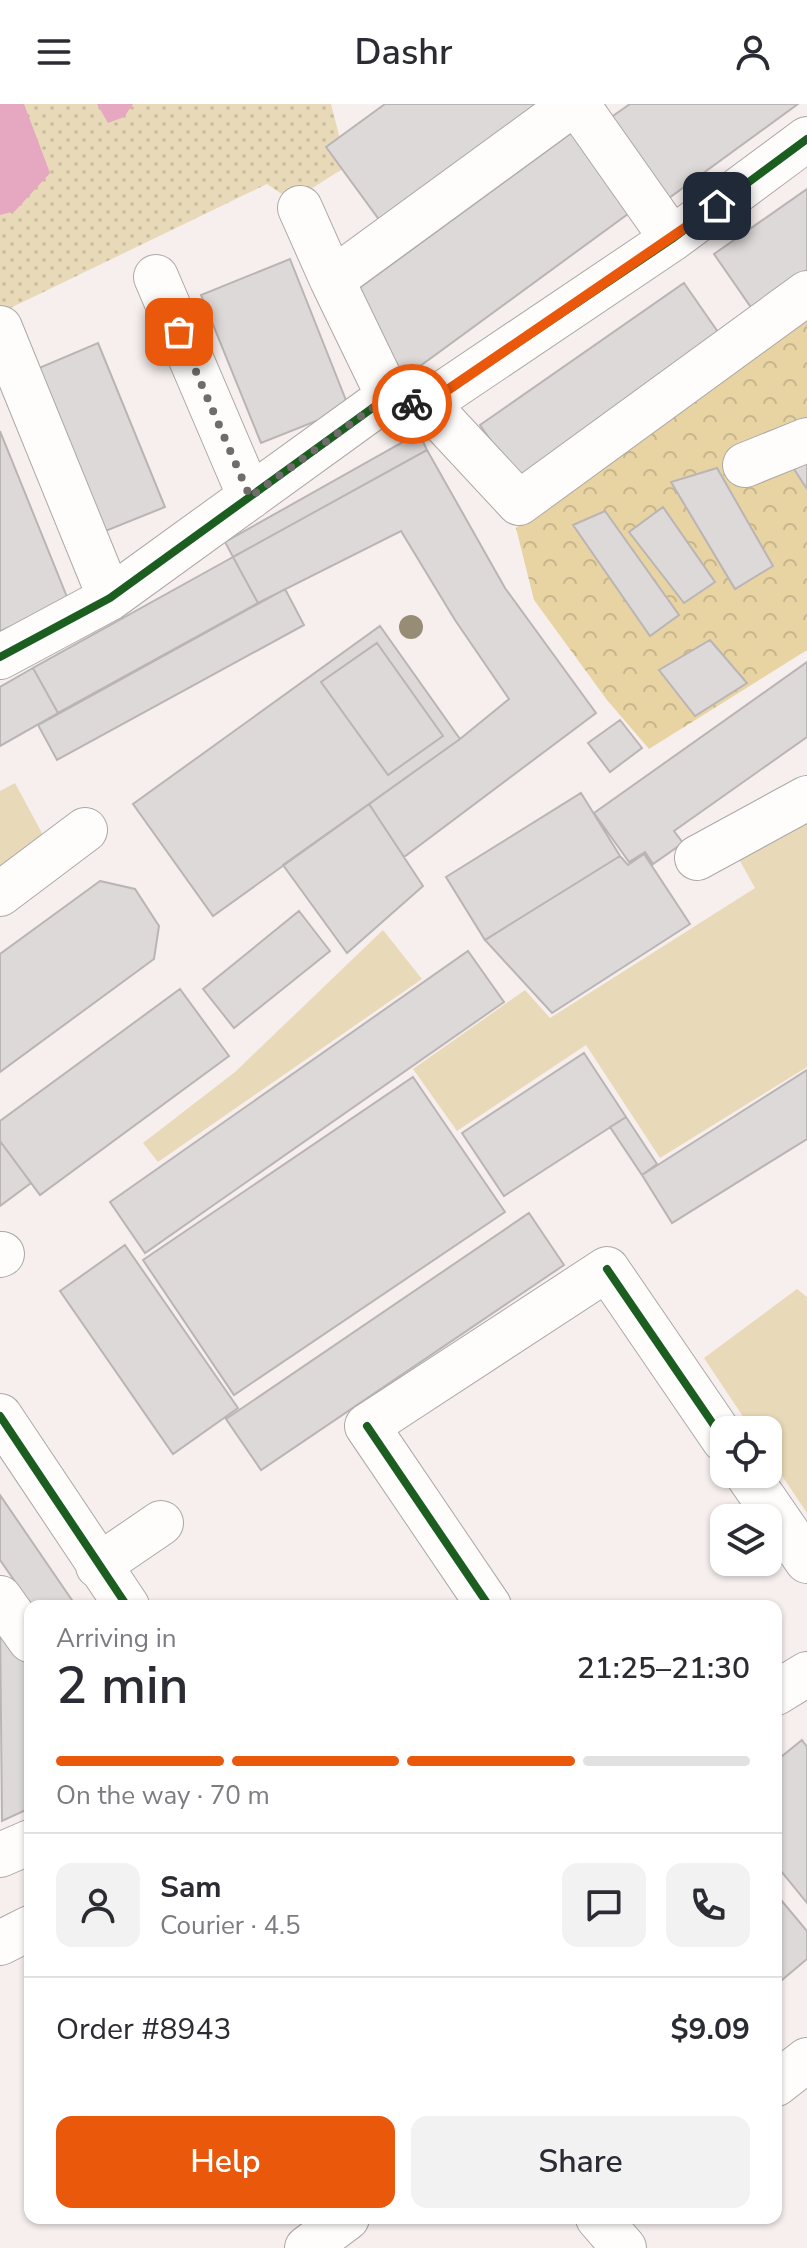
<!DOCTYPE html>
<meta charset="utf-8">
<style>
body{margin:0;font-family:"Nunito Sans",sans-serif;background:#f2f2f3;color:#2b2b33;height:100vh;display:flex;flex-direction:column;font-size:30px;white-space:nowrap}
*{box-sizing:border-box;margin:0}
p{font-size:26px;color:#7c7c81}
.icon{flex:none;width:44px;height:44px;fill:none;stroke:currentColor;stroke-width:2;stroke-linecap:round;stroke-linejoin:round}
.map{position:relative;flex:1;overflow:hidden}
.side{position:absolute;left:24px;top:1496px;width:758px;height:624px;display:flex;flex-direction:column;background:#fff;border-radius:16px;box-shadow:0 2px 6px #0004}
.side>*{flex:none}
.buttons{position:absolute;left:710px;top:1312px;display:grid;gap:16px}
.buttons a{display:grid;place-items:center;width:72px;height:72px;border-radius:16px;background:#fff;box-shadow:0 2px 6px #0004;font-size:40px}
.pin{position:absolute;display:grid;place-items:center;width:68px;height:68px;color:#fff;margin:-34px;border-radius:16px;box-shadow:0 4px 12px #0006}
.courier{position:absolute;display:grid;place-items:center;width:80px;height:80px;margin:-40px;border:6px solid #ea580c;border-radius:50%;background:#fff;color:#222;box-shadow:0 2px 10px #0007}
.summary em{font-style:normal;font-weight:600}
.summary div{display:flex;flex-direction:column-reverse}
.summary{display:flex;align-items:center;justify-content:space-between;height:136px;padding:0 32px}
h1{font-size:52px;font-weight:600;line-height:60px}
.bar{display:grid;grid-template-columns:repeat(4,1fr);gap:12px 8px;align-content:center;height:96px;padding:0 32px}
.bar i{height:10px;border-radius:6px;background:#e1e1e2}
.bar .on{background:#ea580c}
.bar p{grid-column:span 4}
.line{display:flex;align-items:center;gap:20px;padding:0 32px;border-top:2px solid #e1e1e2}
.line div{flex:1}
.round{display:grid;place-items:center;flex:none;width:84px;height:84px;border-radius:16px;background:#f2f2f3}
.cta{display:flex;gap:16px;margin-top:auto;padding:16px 32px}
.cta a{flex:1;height:92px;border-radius:16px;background:#ea580c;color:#fff;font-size:32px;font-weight:600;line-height:92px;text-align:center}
.cta a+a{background:#f2f2f3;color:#2b2b33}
header{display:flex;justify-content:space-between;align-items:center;height:104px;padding:0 32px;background:#fff;font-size:36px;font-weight:600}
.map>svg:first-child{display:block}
.green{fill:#e8dab8}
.forest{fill:url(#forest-crowns)}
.park{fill:url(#park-dots)}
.water{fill:#e6a7c0}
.building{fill:#ddd9d8;stroke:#bab5b4;stroke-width:2}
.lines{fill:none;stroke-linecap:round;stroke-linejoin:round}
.minor-casing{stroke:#aca8a6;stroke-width:46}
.minor{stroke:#fefdfc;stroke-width:44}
.cycleway-casing{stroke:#fff;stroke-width:13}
.cycleway{stroke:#1b5e20;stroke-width:8}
.tree{fill:#978d77}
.done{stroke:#716c6b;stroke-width:8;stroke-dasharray:0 14.4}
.route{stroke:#ea580c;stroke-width:10}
</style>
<header><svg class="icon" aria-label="menu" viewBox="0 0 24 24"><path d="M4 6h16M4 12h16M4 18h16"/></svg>Dashr<svg class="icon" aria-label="person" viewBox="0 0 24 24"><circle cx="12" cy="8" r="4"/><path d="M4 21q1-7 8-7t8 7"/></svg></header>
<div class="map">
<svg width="807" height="2144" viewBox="0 0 807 2144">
<defs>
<pattern id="forest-crowns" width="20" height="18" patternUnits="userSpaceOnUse" patternTransform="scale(2)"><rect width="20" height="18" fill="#e8d4a3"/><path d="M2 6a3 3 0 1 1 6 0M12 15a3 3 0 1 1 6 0" fill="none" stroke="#c7b68c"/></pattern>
<pattern id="park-dots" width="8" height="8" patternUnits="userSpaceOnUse" patternTransform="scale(2)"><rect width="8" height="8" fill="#e8dab8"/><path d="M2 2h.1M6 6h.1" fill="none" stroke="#c7bb9e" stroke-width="1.8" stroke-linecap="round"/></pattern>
</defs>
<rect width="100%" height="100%" fill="#f6efee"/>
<path class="green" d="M15,679L50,744L0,771V687Z
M807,709V963L660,1054L586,941L457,1027L413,965L525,886L550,914L755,784L735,748Z
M383,826L422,875L158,1058L143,1039L235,968Z
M797,1185L807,1193V1409L768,1351V1326H752L704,1254Z"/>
<path class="forest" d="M807,206V546L649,645L607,596L534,496L516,424Z"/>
<path class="park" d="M0,0H331L347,62L292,97L267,80L0,209Z"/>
<path class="water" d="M0,0H24L50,69L15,107L0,111Z
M97,0H133L124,13L108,19Z"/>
<path class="building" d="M385,0H548L383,121L326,43Z
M630,0H798L669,94L610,14Z
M574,27L632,107L405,273L347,193Z
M807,85V177L757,212L714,150Z
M290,155L349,304L261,339L201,191Z
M684,179L727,241L523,383L480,321Z
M98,239L165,403L98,430L32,267Z
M0,327L69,498L0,527Z
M419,329L427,346L233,453L225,438Z
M427,346L505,484L596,609L404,753L369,700L460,635L509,595L455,516L401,427L258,499L233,453Z
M807,358V385L794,365Z
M717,364L773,462L735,485L671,378Z
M663,403L715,478L684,499L629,428Z
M605,407L679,511L650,532L573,421Z
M233,453L258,499L58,609L33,564Z
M285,485L304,521L57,656L38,621Z
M380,522L460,635L213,812L133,700Z
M710,536L747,579L695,612L659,566Z
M377,539L443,632L388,671L321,578Z
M807,558V633L674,727L683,739L653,760L645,748L629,758L594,709Z
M33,564L58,609L0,642V583Z
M620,616L642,644L610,668L588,639Z
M581,689L620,752L485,836L446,773Z
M369,700L423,782L347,849L283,761Z
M644,750L690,820L552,909L485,836L620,752L628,761Z
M100,777L135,785L159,822L154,855L0,968V850Z
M299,807L330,847L234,924L203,885Z
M468,847L504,898L145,1149L110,1098Z
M180,885L229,952L40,1091L0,1037V1017Z
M584,949L626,1013L504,1092L462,1029Z
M807,966V1035L672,1119L642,1071Z
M413,973L505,1108L234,1291L143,1156Z
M626,1013L657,1060L642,1071L610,1023Z
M0,1037L31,1079L0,1102Z
M529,1109L564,1161L261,1366L226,1315Z
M125,1141L238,1304L173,1350L60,1187Z
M0,1391L76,1502H32L0,1456Z
M0,1513L30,1557V1704L2,1717Z
M802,1636L807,1643V1799L776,1761V1657Z
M776,1790L807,1827V1855L776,1881Z"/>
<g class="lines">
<g class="minor-casing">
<path id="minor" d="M577,0L672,135
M300,104L332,176
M156,173L250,393
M0,224L110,494
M392,300L332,176L573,0
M427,300L519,399L807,189
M745,361L807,336
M0,553L110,494L378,300H427L672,135L807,35
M697,754L807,694
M0,790L85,726
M0,1151L2,1150
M0,1312L127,1502
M747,1370L807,1457
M98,1462L161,1419
M0,1494L30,1536
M489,1502L367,1322L607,1165L724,1336
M776,1589L807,1570
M0,1751L30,1738
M0,1839L30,1824
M776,1980L807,1956
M598,2114L624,2144
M307,2144L347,2114"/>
</g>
<use href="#minor" class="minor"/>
<g class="cycleway-casing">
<path id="cycleway" d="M0,553L110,494L378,300H427L672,135L807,35
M607,1165L724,1336
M0,1312L127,1502
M367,1322L489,1502"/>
</g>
<use href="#cycleway" class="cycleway"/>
</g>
<circle class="tree" cx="411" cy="523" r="12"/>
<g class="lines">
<path class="done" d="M179,228L250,393L378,300H412"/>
<path class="route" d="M412,300H427L717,102"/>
</g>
</svg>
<div class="buttons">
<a><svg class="icon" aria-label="locate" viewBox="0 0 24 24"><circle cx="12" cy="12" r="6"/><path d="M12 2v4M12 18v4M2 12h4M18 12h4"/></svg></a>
<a><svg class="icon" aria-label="layers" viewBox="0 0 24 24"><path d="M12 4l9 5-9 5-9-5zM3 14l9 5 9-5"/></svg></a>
</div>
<div class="pin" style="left:179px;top:228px;background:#ea580c"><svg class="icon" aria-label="bag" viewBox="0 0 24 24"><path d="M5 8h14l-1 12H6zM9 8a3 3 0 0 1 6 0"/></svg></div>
<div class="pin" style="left:717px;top:102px;background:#1f2937"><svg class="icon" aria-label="home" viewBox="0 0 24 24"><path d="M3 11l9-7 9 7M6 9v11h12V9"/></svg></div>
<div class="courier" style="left:412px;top:300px"><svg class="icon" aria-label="bike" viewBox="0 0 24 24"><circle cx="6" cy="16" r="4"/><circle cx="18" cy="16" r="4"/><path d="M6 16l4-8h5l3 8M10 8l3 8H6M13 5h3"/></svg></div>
<section class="side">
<div class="summary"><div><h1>2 min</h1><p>Arriving in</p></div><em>21:25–21:30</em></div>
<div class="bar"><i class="on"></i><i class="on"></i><i class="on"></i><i></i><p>On the way · 70 m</p></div>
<div class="line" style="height:144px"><a class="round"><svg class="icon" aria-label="person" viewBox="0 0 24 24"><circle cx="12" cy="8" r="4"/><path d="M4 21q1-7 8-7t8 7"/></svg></a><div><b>Sam</b><p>Courier · 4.5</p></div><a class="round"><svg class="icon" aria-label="chat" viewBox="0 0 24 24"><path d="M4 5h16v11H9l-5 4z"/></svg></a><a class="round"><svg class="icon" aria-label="phone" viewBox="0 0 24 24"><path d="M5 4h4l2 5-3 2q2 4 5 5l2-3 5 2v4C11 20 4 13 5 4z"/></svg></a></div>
<div class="line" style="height:104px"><div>Order #8943</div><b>$9.09</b></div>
<div class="cta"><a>Help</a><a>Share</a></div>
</section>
</div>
